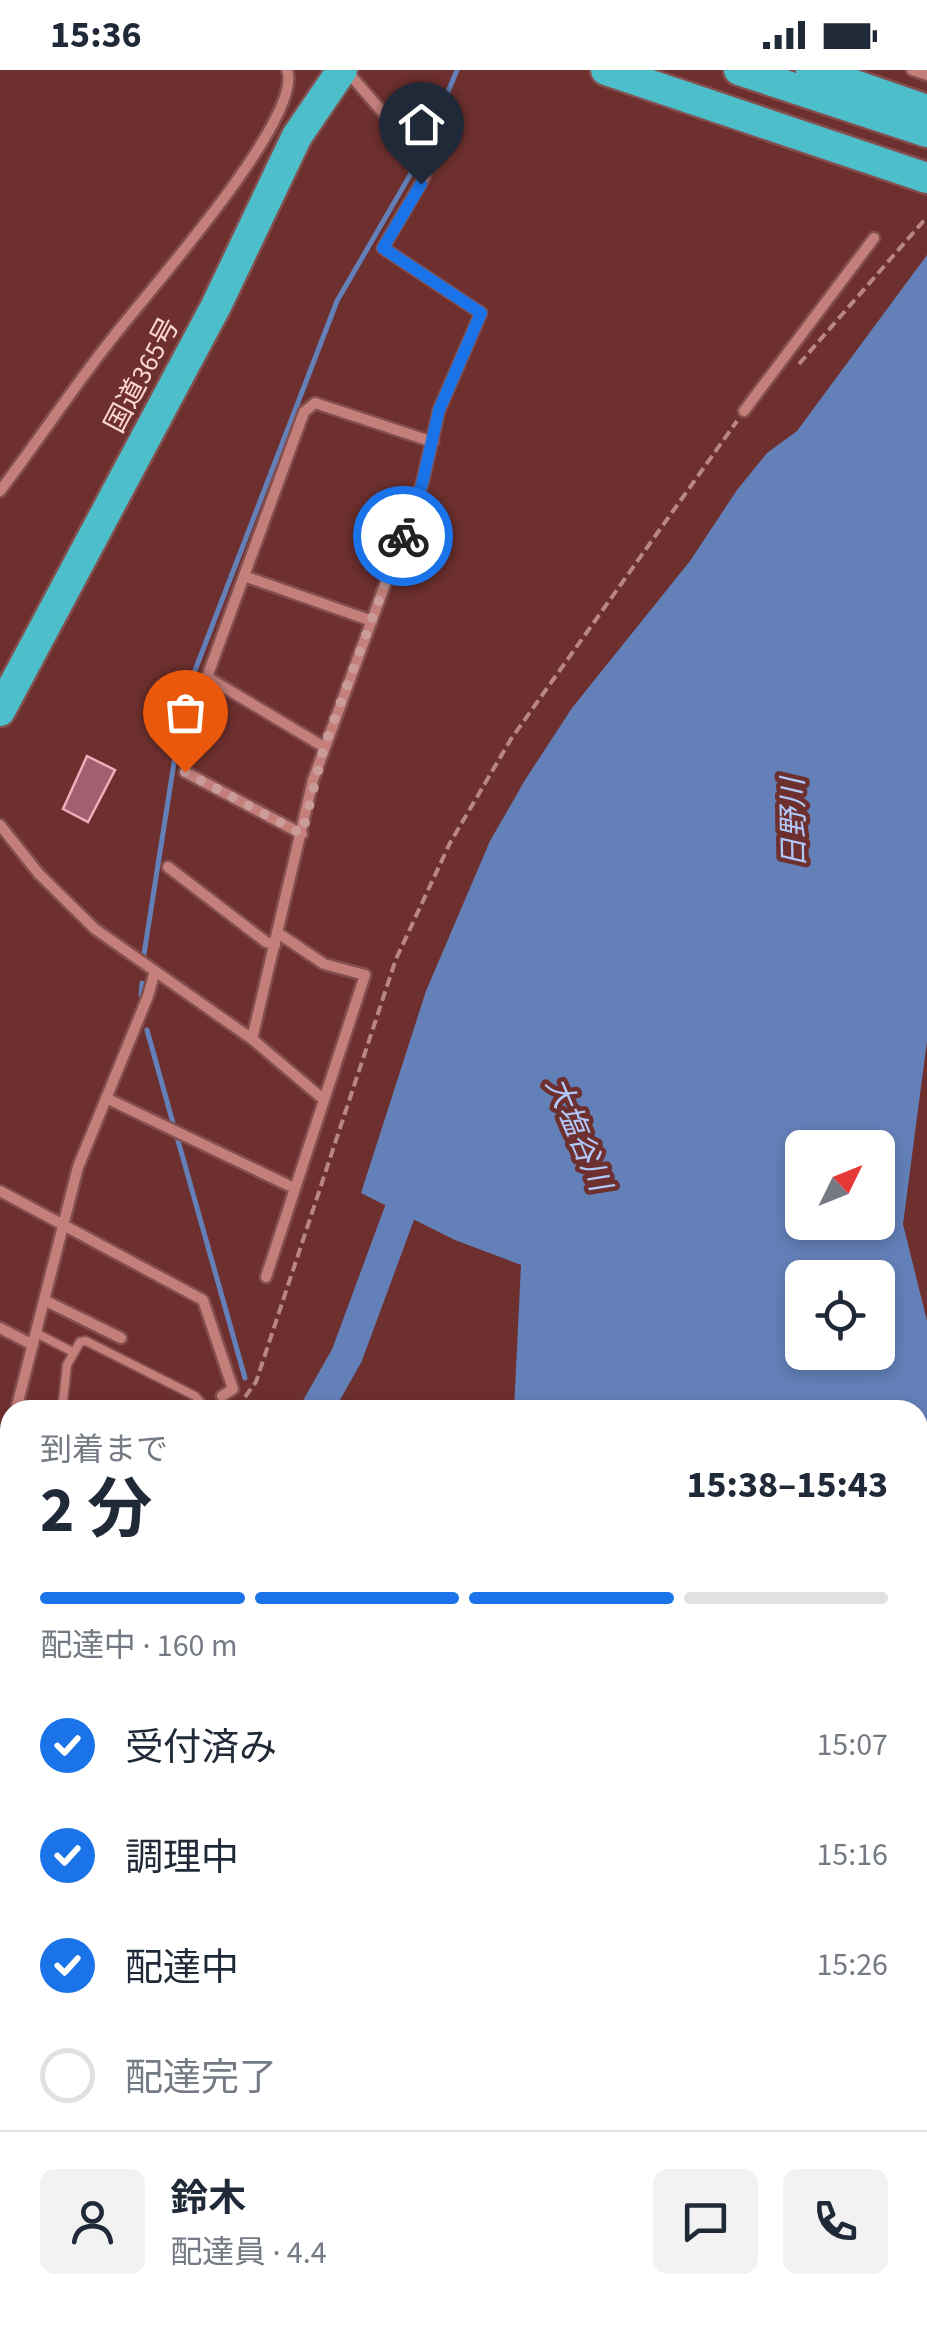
<!DOCTYPE html>
<html lang="ja">
<meta charset="utf-8">
<style>
body{margin:0;font-family:"Source Sans 3","Noto Sans JP",sans-serif;background:#f2f2f3;color:#1f2937;height:100vh;display:flex;flex-direction:column;font-size:38px;white-space:nowrap}
*{box-sizing:border-box;margin:0}
p{font-size:32px;color:#747a83}
.icon{flex:none;width:55px;height:55px;fill:none;stroke:currentColor;stroke-width:2;stroke-linecap:round;stroke-linejoin:round}
.map{position:relative;flex:1;overflow:hidden}
.details{position:absolute;left:0px;top:1330px;width:928px;height:930px;display:flex;flex-direction:column;background:#fff;border-radius:30px 30px 0 0;box-shadow:0 5px 15px #0003}
.details>*{flex:none}
.needle{width:65px;rotate:47deg}
.controls{position:absolute;left:785px;top:1060px;display:grid;gap:20px}
.controls a{display:grid;place-items:center;width:110px;height:110px;border-radius:15px;background:#fff;box-shadow:0 5px 15px #0003;font-size:50px}
.pin{position:absolute;display:grid;place-items:center;width:85px;height:85px;color:#fff;margin:-102px -42px;border-radius:50% 50% 50% 0;rotate:-45deg;box-shadow:0 0 10px #0007}
.pin .icon{rotate:45deg}
.courier{position:absolute;display:grid;place-items:center;width:100px;height:100px;margin:-50px;border:8px solid #1a73e8;border-radius:50%;background:#fff;color:#222;box-shadow:0 2px 12px #0007}
.overview em{font-style:normal;font-weight:700}
.overview div{display:flex;flex-direction:column-reverse}
.overview{display:flex;align-items:center;justify-content:space-between;height:170px;padding:0 40px}
h1{font-size:65px;font-weight:700;line-height:75px}
.bar{display:grid;grid-template-columns:repeat(4,1fr);gap:15px 10px;align-content:center;height:120px;padding:0 40px}
.bar i{height:12px;border-radius:8px;background:#e0e1e3}
.bar .active{background:#1a73e8}
.bar p{grid-column:span 4}
.line{display:flex;align-items:center;gap:25px;padding:0 40px;border-top:2px solid #e0e1e3}
.line div{flex:1}
.round{display:grid;place-items:center;flex:none;width:105px;height:105px;border-radius:15px;background:#f2f2f3}
ol{padding:0 40px;list-style:none}
li{display:flex;align-items:center;gap:30px;height:110px}
li p{margin-inline-start:auto}
li .icon{padding:10px;border-radius:50%;background:#1a73e8;color:#fff;stroke-width:4}
li:last-child{color:#747a83}
li i{width:55px;height:55px;border:5px solid #e0e1e3;border-radius:50%}
.status{display:flex;justify-content:space-between;align-items:center;height:70px;padding:0 50px;background:#fff;direction:ltr}
.status svg{height:28px;fill:currentColor}
.map>svg:first-child{display:block}
.water{fill:#6480b9;fill-rule:evenodd}
.lines{fill:none;stroke-linecap:round;stroke-linejoin:round}
.stream{stroke:#6480b9;stroke-width:5}
.river{stroke:#6480b9;stroke-width:32}
.building{fill:#a16070;stroke:#f3abbc;stroke-width:2.5}
.lane-casing{stroke:#834f4e;stroke-width:12}
.street-casing{stroke:#834f4e;stroke-width:15}
.highway-casing{stroke:#834f4e;stroke-width:35}
.path{stroke:#b88784;stroke-width:4;stroke-dasharray:10 5;stroke-linecap:butt}
.lane{stroke:#c47f7b;stroke-width:8}
.street{stroke:#c47f7b;stroke-width:10}
.highway{stroke:#4dbfca;stroke-width:30}
.done{stroke:#ca9c99;stroke-width:10;stroke-dasharray:0 18}
.route{stroke:#1a73e8;stroke-width:12}
.labels{text-anchor:middle;dominant-baseline:central;stroke-width:9;stroke-linejoin:round;paint-order:stroke}
.street-label{font-size:28px;fill:#fcd6d2;stroke:#6d302e}
.water-label{font-size:30px;font-style:italic;fill:#b1c9fa;stroke:#6d302e}
</style>
<div class="status"><b>15:36</b><svg viewBox="0 0 49 12"><path d="M0 12V9h3v3zM5 12V6h3v6zM10 12V3h3v9zM15 12V0h3v12zM26 1h20v11H26zM47 4h2v5h-2z"/></svg></div>
<div class="map">
<svg width="927" height="2260" viewBox="0 0 927 2260">
<rect width="100%" height="100%" fill="#6d302e"/>
<path class="water" d="M927,185V971L903,1154L927,1251V2260H663L660,2250H918V1340H514L521,1195L455,1170L361,1123L426,921L490,771L525,710L572,638L690,491L737,420L767,383L797,361ZM802,1078H878V1152H802ZM802,1208H878V1282H802Z"/>
<g class="lines">
<path class="stream" d="M424,80L457,0
M144,884L184,629L337,231L413,100
M141,925L142,913
M147,960L173,1053
M177,1067L245,1308
M254,1335L256,1340"/>
<path class="river" d="M316,1340L347,1285L415,1101
M0,1725L10,1715"/>
</g>
<path class="building" d="M87,686L115,700L88,752L63,739Z"/>
<g class="lines">
<g class="lane-casing">
<path id="lane" d="M36,1263L73,1282
M62,1340L67,1295L80,1272L86,1271L195,1326L207,1340"/>
</g>
<g class="street-casing">
<path id="street" d="M912,0L927,5
M744,341L874,168
M0,421C39,370 74,316 114,266C147,223 305,46 287,0
M244,506L372,551
M324,677L207,607L304,342L315,333L433,372
M185,702L302,764
M0,755L39,804L95,859L252,969L323,1029
M168,797L266,872L275,875
M252,969L313,710L422,414L439,340L481,243L383,178L425,106L417,82L346,0
M106,1028L294,1118
M0,1121L203,1230L233,1319L222,1326
M266,1207L365,905L324,894L278,863
M44,1230L121,1268
M0,1258L33,1275
M16,1340L78,1097L148,926L155,901
M0,1407L10,1366
M0,1776L10,1767
M0,1793L10,1800
M0,1821L10,1813
M0,1873L10,1883
M0,2188L10,2198
M64,2250L75,2260
M164,2260L174,2250"/>
</g>
<g class="highway-casing">
<path id="highway" d="M606,0L927,108
M739,0L927,62
M811,0L927,40
M0,641L216,236L297,66L342,0"/>
</g>
<path class="path" d="M799,294L927,147
M245,1327L256,1312L396,889L450,773L511,669L737,351
M646,2250L649,2260"/>
<use href="#lane" class="lane"/>
<use href="#street" class="street"/>
<use href="#highway" class="highway"/>
</g>
<g class="lines">
<path class="done" d="M185,702L302,764L324,677L403,466"/>
<path class="route" d="M403,466L422,414L439,340L481,243L383,178L421,114"/>
</g>
<g class="labels">
<g class="street-label">
<text transform="translate(142 305) rotate(-62)">国道365号</text>
</g>
<g class="water-label">
<text transform="translate(794 753) rotate(-91)">日野川</text>
<text transform="translate(578 1064) rotate(67)">大塩谷川</text>
</g>
</g>
</svg>
<div class="controls">
<a><svg class="needle" viewBox="-14 -14 28 28"><path d="M0-13l5 13h-10z" fill="#e53935"/><path d="M0 13l5-13h-10z" fill="#747a83"/></svg></a>
<a><svg class="icon" aria-label="locate" viewBox="0 0 24 24"><circle cx="12" cy="12" r="6"/><path d="M12 2v4M12 18v4M2 12h4M18 12h4"/></svg></a>
</div>
<div class="pin" style="left:185px;top:702px;background:#ea580c"><svg class="icon" aria-label="bag" viewBox="0 0 24 24"><path d="M5 8h14l-1 12H6zM9 8a3 3 0 0 1 6 0"/></svg></div>
<div class="pin" style="left:421px;top:114px;background:#1f2937"><svg class="icon" aria-label="home" viewBox="0 0 24 24"><path d="M3 11l9-7 9 7M6 9v11h12V9"/></svg></div>
<div class="courier" style="left:403px;top:466px"><svg class="icon" aria-label="bike" viewBox="0 0 24 24"><circle cx="6" cy="16" r="4"/><circle cx="18" cy="16" r="4"/><path d="M6 16l4-8h5l3 8M10 8l3 8H6M13 5h3"/></svg></div>
<section class="details">
<div class="overview"><div><h1>2 分</h1><p>到着まで</p></div><em>15:38–15:43</em></div>
<div class="bar"><i class="active"></i><i class="active"></i><i class="active"></i><i></i><p>配達中 · 160 m</p></div>
<ol>
<li><svg class="icon" aria-label="check" viewBox="0 0 24 24"><path d="M5 12l5 5 9-10"/></svg>受付済み<p>15:07</p></li>
<li><svg class="icon" aria-label="check" viewBox="0 0 24 24"><path d="M5 12l5 5 9-10"/></svg>調理中<p>15:16</p></li>
<li><svg class="icon" aria-label="check" viewBox="0 0 24 24"><path d="M5 12l5 5 9-10"/></svg>配達中<p>15:26</p></li>
<li><i></i>配達完了</li>
</ol>
<div class="line" style="height:180px"><a class="round"><svg class="icon" aria-label="person" viewBox="0 0 24 24"><circle cx="12" cy="8" r="4"/><path d="M4 21q1-7 8-7t8 7"/></svg></a><div><b>鈴木</b><p>配達員 · 4.4</p></div><a class="round"><svg class="icon" aria-label="chat" viewBox="0 0 24 24"><path d="M4 5h16v11H9l-5 4z"/></svg></a><a class="round"><svg class="icon" aria-label="phone" viewBox="0 0 24 24"><path d="M5 4h4l2 5-3 2q2 4 5 5l2-3 5 2v4C11 20 4 13 5 4z"/></svg></a></div>
</section>
</div>
